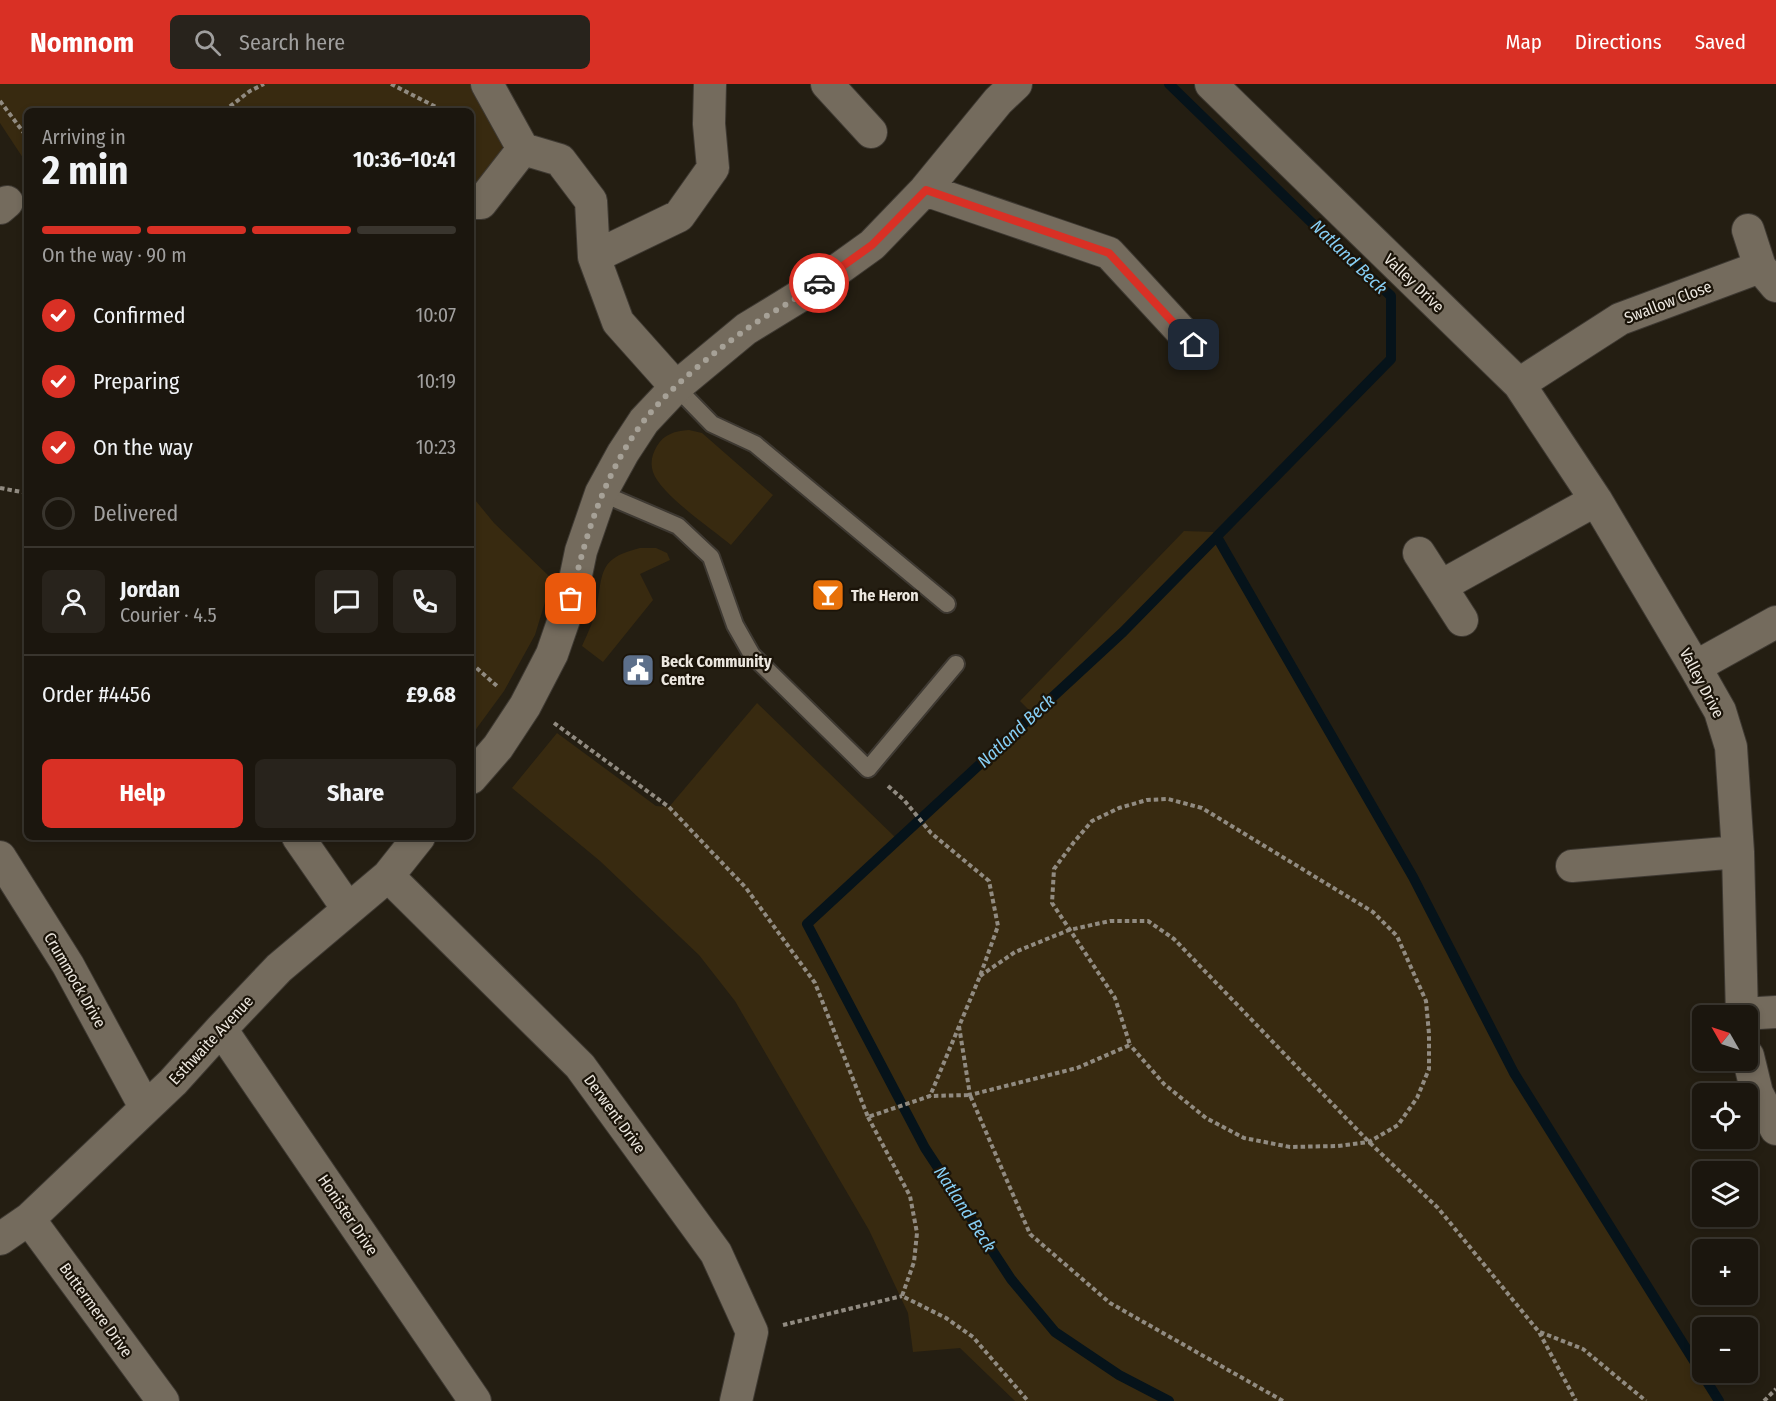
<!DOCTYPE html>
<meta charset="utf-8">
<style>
body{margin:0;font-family:"Fira Sans Condensed",sans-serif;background:#28231c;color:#f1f3f6;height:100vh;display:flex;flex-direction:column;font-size:22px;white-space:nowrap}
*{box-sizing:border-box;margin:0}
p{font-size:20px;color:#a09f9e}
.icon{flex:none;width:33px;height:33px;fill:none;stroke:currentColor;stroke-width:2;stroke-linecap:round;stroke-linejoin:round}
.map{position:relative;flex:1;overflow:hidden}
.drawer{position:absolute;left:24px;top:24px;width:450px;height:732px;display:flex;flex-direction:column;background:#1b160e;border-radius:9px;box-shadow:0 3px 9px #0003,0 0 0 2px #39352e}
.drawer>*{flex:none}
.needle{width:39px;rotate:309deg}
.controls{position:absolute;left:1692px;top:921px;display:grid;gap:12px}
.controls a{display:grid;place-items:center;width:66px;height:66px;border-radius:9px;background:#1b160e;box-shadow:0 3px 9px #0003,0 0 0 2px #39352e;font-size:30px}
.pin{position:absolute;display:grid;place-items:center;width:51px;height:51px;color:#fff;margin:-26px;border-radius:12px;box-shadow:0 3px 9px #0006}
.courier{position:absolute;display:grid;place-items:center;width:60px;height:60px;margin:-30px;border:4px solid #d93025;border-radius:50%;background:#fff;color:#222;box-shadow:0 2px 8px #0007}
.overview em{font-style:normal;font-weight:700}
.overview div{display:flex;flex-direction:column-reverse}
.overview{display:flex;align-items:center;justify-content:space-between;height:102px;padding:0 18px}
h1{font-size:39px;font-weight:700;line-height:45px}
.bar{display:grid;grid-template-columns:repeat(4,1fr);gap:9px 6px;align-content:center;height:72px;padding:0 18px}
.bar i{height:8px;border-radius:4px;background:#39352e}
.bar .selected{background:#d93025}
.bar p{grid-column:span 4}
.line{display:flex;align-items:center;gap:15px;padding:0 18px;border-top:2px solid #39352e}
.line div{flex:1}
.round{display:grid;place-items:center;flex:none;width:63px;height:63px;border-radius:9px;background:#28231c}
ol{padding:0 18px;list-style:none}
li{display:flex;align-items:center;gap:18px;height:66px}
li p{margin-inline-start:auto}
li .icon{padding:6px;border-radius:50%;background:#d93025;color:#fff;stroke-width:4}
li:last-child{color:#a09f9e}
li i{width:33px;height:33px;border:3px solid #39352e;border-radius:50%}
.action{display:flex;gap:12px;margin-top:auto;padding:12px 18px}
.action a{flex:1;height:69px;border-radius:9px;background:#d93025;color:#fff;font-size:24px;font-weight:700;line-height:69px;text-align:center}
.action a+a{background:#28231c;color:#f1f3f6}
header{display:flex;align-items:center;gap:36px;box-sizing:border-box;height:84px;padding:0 30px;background:#d93025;color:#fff}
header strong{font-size:28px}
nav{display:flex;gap:33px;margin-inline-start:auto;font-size:21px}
.search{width:420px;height:54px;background:#28231c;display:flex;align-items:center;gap:15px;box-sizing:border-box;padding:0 21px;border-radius:9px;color:#a09f9e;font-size:22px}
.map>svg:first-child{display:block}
.green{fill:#382a10}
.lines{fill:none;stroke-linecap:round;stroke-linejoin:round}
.stream{stroke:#06131a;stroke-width:10}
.lane-casing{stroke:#3e3932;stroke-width:20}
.street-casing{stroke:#3e3932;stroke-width:34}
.path{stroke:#918b81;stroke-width:4;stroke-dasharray:4.5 3;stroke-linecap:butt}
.lane{stroke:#746b5d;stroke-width:16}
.street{stroke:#746b5d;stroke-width:32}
.done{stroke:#a6a197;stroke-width:6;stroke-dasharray:0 10.8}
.route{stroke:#d93025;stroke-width:8}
.labels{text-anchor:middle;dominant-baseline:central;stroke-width:4.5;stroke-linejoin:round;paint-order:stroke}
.street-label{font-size:16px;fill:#ece7df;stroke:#1b1409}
.poi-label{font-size:16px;font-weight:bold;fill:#ece7df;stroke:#1b1409;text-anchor:start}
.water-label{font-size:18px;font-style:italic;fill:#87cff6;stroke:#1b1409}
</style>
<header>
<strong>Nomnom</strong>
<div class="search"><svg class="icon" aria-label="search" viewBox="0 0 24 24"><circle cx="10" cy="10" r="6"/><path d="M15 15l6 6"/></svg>Search here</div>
<nav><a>Map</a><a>Directions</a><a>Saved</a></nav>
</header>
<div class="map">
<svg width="1776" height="1317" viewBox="0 0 1776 1317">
<rect width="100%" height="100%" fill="#241e12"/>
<path class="green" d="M0,0H487L523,65L471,119V27H382L371,22L366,27H27V80L0,39Z
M689,346L702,349L773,411L731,461C712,445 660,410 653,388C650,379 652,370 657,362C664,350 675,347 689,346Z
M471,411L494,439L552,495L535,551L504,607L471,652Z
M1184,447L1213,448L1217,453L1413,793L1514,989L1720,1317H1015L960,1264L913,1268L908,1229L869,1146L735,917L699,871L600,777L512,704L557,649L656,722L669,723L757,619L898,756L1034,631L1020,617Z
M640,464H656L667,469L670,476L640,490L653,516L603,578L582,562C588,549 594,536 597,522C603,486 600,474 640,464Z"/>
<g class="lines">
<path class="stream" d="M1217,453L1413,793L1514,989L1719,1317
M1169,1317L1119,1291L1055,1248L1011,1195L925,1064L807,840L1123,548L1391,275V212L1312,139L1169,0"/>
<g class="lane-casing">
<path id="lane" d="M676,303L712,340L755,360L947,520
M601,409L678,442L711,473L735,541L752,571L868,685L956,580"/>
</g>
<g class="street-casing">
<path id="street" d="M487,0L523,65L560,76L591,117L594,173L618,238L676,303
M827,0L871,48
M1211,0L1519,300L1596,416L1695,583L1720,627L1731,663L1738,768L1742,932
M925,106L1109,169L1194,261
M471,119H481L523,65
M0,124L7,118
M1748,146L1760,183L1776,202
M594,173L679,132L713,84L709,40L710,0
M1519,300L1620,235L1760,183
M1419,469L1462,536
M1441,502L1596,416
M1695,583L1776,538
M471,694L498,663L525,622L552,570L571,515L581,467L601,409L623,369L644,337L676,303L746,245L808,207L872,161L925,106L998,17L1016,0
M298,753L348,825
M0,773L68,881L145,1023
M1572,782L1738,768
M388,792L580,982L716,1169L752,1248L736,1317
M1742,930L1776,928
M221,945L475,1317
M1748,972L1757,1009L1776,1045
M29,1135L163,1317
M0,1155L29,1135L173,998L221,945L279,884L388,792L419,753"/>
</g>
<path class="path" d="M391,0L444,27
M0,17L27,53
M224,27L250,7L264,0
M0,404L27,409
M471,579L497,602
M554,639L669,723L746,804L815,899L868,1033L930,1012L970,1011L1030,1150L1110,1219L1283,1317
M888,702L904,716L931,749L989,797L998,842L980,892L930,1012
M980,892L1015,868L1069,846L1110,837H1148L1174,855L1369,1058L1438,1124L1539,1248L1576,1317
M959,942L970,1011L1077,984L1130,961L1115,914L1052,819L1054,785L1074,758L1092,737L1119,724L1147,716L1168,715L1202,724L1373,828L1397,852L1426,917L1429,950V985L1417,1014L1398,1041L1369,1058L1338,1062L1290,1063L1244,1054L1206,1034L1164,1000L1130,961
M868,1033L910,1112L917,1149L914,1178L902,1212L946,1234L973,1253L1028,1317
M783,1241L902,1212
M1540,1248L1583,1265L1646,1317
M1764,1317L1776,1305"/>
<use href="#lane" class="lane"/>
<use href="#street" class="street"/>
</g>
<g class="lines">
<path class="done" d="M571,515C585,452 604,390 643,338C668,305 712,270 745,246C769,229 796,216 819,199"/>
<path class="route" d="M819,199L872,161L926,106L1109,169L1194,261"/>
</g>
<defs>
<g id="bar-square" transform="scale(1.725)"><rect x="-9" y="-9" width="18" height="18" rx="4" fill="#e8710a" stroke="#1b1409"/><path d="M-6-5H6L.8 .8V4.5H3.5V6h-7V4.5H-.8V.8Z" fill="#fff"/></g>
<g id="civic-square" transform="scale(1.725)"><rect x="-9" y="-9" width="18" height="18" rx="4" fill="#5c6f8a" stroke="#1b1409"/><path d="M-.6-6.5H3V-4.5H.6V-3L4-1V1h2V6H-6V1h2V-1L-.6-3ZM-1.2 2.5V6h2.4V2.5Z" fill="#fff"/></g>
</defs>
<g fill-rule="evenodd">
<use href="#bar-square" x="828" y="511"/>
<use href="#civic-square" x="638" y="586"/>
</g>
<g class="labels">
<g class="street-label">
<text transform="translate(1414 199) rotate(44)">Valley Drive</text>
<text transform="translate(1668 218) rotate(-21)">Swallow Close</text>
<text transform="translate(1702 599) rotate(62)">Valley Drive</text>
<text transform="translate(75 896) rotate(60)">Crummock Drive</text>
<text transform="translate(211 956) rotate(-47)">Esthwaite Avenue</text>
<text transform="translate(615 1030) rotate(54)">Derwent Drive</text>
<text transform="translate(348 1131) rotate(56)">Honister Drive</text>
<text transform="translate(96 1226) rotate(54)">Buttermere Drive</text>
</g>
<g class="poi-label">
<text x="851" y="511">The Heron</text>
<text x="661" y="577">Beck Community<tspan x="661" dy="18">Centre</tspan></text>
</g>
<g class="water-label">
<text transform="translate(1349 173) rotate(44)">Natland Beck</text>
<text transform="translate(1016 647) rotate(-43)">Natland Beck</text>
<text transform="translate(965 1125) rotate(57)">Natland Beck</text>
</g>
</g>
</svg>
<div class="controls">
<a><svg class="needle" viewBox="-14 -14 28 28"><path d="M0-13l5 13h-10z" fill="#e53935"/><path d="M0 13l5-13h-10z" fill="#a09f9e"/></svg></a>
<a><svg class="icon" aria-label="locate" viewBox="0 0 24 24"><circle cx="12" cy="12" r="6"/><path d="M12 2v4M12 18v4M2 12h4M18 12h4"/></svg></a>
<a><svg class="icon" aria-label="layers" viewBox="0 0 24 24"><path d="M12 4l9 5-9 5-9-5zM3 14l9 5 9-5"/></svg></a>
<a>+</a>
<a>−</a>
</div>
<div class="pin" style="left:571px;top:515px;background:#ea580c"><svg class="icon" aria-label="bag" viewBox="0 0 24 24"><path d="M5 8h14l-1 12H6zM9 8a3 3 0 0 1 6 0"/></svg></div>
<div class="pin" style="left:1194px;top:261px;background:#1f2937"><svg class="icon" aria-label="home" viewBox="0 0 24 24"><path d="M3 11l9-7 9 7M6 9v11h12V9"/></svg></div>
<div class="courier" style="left:819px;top:199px"><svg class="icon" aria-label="car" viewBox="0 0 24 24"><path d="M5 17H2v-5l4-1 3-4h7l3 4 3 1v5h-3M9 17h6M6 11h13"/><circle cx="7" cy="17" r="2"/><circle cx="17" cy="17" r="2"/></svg></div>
<section class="drawer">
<div class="overview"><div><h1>2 min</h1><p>Arriving in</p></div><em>10:36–10:41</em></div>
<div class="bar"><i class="selected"></i><i class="selected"></i><i class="selected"></i><i></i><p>On the way · 90 m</p></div>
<ol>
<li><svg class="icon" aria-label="check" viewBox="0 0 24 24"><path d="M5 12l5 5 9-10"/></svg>Confirmed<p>10:07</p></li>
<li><svg class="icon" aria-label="check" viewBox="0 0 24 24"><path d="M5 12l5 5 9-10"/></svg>Preparing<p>10:19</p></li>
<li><svg class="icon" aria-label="check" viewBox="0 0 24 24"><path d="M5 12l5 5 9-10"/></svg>On the way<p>10:23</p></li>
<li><i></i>Delivered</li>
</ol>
<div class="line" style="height:108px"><a class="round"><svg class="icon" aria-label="person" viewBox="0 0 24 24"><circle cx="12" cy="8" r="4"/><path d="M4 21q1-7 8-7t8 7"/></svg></a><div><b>Jordan</b><p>Courier · 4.5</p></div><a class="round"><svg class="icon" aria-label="chat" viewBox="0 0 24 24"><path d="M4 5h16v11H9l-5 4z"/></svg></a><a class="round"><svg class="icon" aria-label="phone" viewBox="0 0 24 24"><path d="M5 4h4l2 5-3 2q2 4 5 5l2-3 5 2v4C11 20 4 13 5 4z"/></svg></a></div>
<div class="line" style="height:78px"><div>Order #4456</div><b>£9.68</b></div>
<div class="action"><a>Help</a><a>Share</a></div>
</section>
</div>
